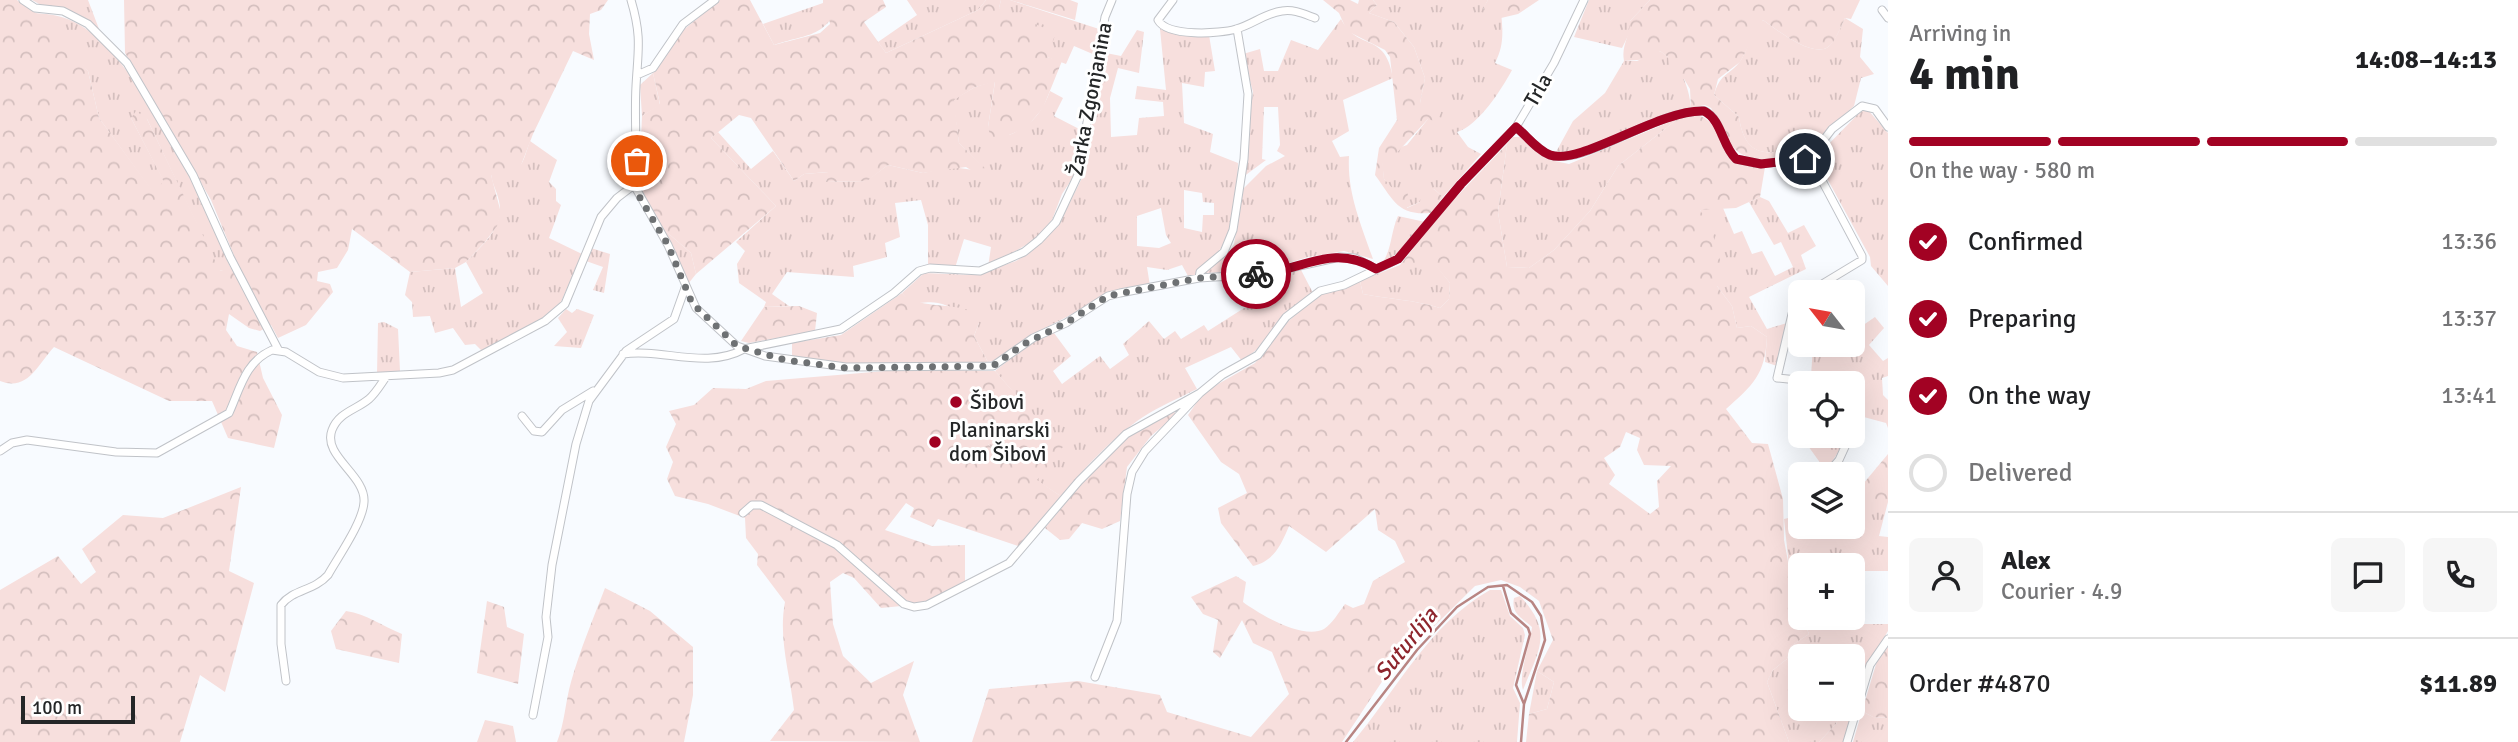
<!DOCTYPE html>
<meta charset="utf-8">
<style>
body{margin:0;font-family:Signika,sans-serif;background:#f6f6f6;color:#202124;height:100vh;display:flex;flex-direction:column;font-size:26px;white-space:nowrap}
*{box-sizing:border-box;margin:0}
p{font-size:23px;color:#757577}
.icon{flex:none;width:38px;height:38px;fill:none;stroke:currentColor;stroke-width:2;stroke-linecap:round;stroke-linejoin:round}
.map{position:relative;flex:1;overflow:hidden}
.drawer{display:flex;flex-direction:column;background:#fff;width:630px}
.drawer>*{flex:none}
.needle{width:46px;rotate:301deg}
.controls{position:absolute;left:1788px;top:280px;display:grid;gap:14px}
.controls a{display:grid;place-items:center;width:77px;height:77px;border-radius:10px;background:#fff;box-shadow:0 7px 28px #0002;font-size:35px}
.scale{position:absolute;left:21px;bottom:18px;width:114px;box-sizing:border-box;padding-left:7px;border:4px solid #242627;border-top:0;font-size:19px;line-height:24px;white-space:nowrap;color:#242627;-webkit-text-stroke:5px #fff;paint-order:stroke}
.pin{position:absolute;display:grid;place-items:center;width:60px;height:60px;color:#fff;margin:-30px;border:4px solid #fff;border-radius:50%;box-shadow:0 2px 7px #0007}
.courier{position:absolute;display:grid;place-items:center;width:70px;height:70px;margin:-35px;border:5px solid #a20223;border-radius:50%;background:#fff;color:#222;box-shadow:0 2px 9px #0007}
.overview em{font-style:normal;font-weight:700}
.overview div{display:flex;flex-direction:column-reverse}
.overview{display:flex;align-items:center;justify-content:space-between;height:119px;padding:0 21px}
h1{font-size:46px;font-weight:700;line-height:52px}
.bar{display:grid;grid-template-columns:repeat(4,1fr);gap:10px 7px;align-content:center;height:84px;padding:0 21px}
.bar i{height:9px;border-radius:5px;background:#e0e0e0}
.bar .active{background:#a20223}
.bar p{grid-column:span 4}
.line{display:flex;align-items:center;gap:18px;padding:0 21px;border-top:2px solid #e0e0e0}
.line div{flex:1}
.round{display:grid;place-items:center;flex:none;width:74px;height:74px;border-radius:10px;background:#f6f6f6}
ol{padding:0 21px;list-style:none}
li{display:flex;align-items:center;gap:21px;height:77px}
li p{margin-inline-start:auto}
li .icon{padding:7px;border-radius:50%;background:#a20223;color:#fff;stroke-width:4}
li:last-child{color:#757577}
li i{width:38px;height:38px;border:4px solid #e0e0e0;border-radius:50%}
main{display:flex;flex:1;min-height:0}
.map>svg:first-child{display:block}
.grass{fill:url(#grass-tufts);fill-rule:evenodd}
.forest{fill:url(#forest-crowns);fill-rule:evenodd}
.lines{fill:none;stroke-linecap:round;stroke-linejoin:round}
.stream{stroke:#b88583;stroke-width:2.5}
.minor-casing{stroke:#c0c3c8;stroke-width:9}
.minor{stroke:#fff;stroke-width:7}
.done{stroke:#6e7173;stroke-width:7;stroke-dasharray:0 12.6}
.route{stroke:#a20223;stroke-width:9}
.poi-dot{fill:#a20223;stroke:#fff;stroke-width:2.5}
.labels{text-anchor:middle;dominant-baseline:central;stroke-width:6;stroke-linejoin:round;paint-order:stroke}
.street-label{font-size:21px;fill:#242627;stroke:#fff}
.poi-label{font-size:21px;fill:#242627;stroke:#fff;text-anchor:start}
.water-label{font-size:23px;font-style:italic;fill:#8e252d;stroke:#fff}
</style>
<main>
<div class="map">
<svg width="1888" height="742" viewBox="0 0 1888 742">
<defs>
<pattern id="grass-tufts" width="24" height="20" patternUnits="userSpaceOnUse" patternTransform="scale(1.75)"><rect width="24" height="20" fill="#f7dfdd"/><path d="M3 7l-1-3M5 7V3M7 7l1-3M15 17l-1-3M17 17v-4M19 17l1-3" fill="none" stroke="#d4bfbe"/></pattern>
<pattern id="forest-crowns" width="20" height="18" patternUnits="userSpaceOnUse" patternTransform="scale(1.75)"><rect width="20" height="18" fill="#f7dfdd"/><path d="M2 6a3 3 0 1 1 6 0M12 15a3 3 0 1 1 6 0" fill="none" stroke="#d4bfbe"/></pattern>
</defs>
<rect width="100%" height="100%" fill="#f8fbff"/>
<path class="grass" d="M32,0H88L99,29L61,7L41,5Z
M823,0H851H844C821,39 814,32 774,45L763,24L823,3Z
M907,0H986L978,10L886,53L878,42L917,15Z
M1001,0H1010L1099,29L1095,55L1074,46L1066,64L1047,57L999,8Z
M1373,0H1488L1483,9L1501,12C1503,32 1504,46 1495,63L1512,70C1502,89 1478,126 1457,132L1468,147L1481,154L1443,197L1434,189L1420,202L1406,208L1384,179L1381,154L1407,145L1428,119L1420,103L1425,78L1414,47L1394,22L1369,13L1377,5Z
M1589,0H1650L1630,21V32L1622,48L1574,37Z
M34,13C51,14 65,16 80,25C142,63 204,201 231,269L219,271L147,119L131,118L165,183L152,191L99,118L88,71Z
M1845,18L1863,29L1860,57L1874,74L1861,78L1854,106L1807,149L1806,143C1770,157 1745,160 1739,117L1714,95C1721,71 1729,77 1741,60C1749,47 1752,32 1763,20C1777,30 1812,58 1828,47C1835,42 1841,26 1845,18Z
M1341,19C1359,53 1385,30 1393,78L1343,100L1349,131L1332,141L1340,157L1349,156C1347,193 1361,224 1373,259L1344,251L1308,257L1263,271L1203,273L1229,252L1234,244L1243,189L1266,166L1285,156L1277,151L1280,145L1278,107H1264L1262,159L1266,160L1243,177L1253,92L1243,54L1260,49L1264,71H1278L1291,40L1318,50Z
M1160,29L1194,37L1209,35L1215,71L1205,72L1204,87L1182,83L1184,123L1213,134L1210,152L1238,163L1237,190L1227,239L1219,251L1195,275L1188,276L1182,265L1167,270L1147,267L1150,286C1114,284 1104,297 1074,313C1058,322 1041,329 1025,339C1013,346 1003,360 988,362L974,336L979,323C967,317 951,305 938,303C923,300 913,309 902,293L924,273L975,275L1016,261L1032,251L1058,226L1082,178L1098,88L1101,52L1121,56L1137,30L1144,32L1139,73L1118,68L1110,98L1111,137L1137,135L1139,118L1164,116L1163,102L1135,99L1137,86L1166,90ZM1184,190L1202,193L1203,202L1214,203V215H1203L1202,232L1184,228ZM1161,208L1166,235L1171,243L1159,248L1137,246V216Z
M1660,51C1680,64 1689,85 1691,108C1656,115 1582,155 1556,152L1573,121L1605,93L1624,61H1637Z
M653,73L660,105L642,116L640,85Z
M995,81L988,127L1009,135C1031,126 1042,113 1050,91L1063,98L1054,116L1083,131L1076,173L1062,194L1052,220L1036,239L988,267L991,247L964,239L955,268L928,265V225L921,200L895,203L900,237L885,243L887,257L853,266L854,277L787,272L772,294L789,306L764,307L766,302L739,283L737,264L745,251L736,242L776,206L711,138L718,132L751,169L773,151L794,181L804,174L829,172L826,182L866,181L888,165L923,173L952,167L988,172L959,143L953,100L975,87Z
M1863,109L1868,110L1888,133V286L1871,266L1870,257L1817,160L1819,154Z
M1679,118L1618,166L1590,211L1554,250L1529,268L1507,267L1498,212L1507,144L1513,137H1522L1550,160L1569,164Z
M530,141L557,160L549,182L556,189V201L561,205L549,238L582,254L561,302L544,317L483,352L475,344L465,345L453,328L435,333L430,316L413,317L412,302L405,295L410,272L455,268L461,307L483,293L466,262C482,245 505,227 499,201C497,191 492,184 491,174C522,175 521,167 530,141Z
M1760,197L1769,201L1788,233L1804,225L1816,246L1801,255L1806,269L1749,297L1767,329L1787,323L1777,366L1765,362L1767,337L1751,326L1737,328L1732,306L1717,286L1700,209L1723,208L1734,234L1742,231L1752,254L1762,251L1775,276L1793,267L1781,242L1774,245L1749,202Z
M1398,216L1425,222L1398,253L1383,262C1392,248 1391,231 1398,216Z
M662,228L691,253L696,274L688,284Z
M591,248L610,254L604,293L593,290L603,267L586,261Z
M1435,264L1450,283L1449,299L1440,308C1415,300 1389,299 1363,294L1360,281L1400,265Z
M1300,268L1313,293L1279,320L1260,347L1242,361L1231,347L1185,368L1197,389C1179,398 1160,406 1143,417C1116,435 1081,470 1062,497L1036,480L1065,443L1008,462L987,443L1001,421L1034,416L995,371L1029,344L1054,333L1071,356L1053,371L1062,384L1100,356L1110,369L1129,355L1123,344L1149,321L1164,339L1175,331L1181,339L1204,325L1208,331L1252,303L1239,279L1275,276Z
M566,309L572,313L577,309L594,315L581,348L554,346L567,332L558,318Z
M1875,317L1884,328L1869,345L1883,361L1888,358V376L1882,378L1883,395L1888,400V428L1886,423L1860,416L1863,396L1853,383L1811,377L1813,345H1853V327L1856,330Z
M384,322L398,329L400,371L377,374L378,323Z
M1801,436H1819L1842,446L1826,471Z
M1853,498L1855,502H1888L1879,536L1888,537V571H1853V565H1801V574L1790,575L1784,519L1801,515V527H1853Z
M1490,590H1501L1510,616L1523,628L1525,635L1513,688L1520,703L1517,742H1353C1397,690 1429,624 1490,590Z
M1853,594H1856L1859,624H1888V631L1853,688V656H1801V709H1843L1836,724L1819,742H1789L1767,682L1773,670L1787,659L1791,646L1809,634L1802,618H1853Z
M1520,596C1554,632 1539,649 1523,690C1518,675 1530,645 1532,627C1521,617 1511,614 1514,598Z
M1537,671L1554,682L1547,709L1529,714Z
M1862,711L1873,717L1888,718V742H1853Z"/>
<path class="forest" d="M0,0H17L49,22L88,71L99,118L152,190L164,182L131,118L136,111L147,119L220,271L238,265L211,200L125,53L124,0H608L601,10L590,14L589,34L594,60L573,51L533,134L520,168L511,174L491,175L501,213L497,226L485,242L466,262L455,268L410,272L352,229L348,250L337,268L318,272L317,281L330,284L333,292L306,325L278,338L271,325L260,331L249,328L229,314L226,330L237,346L257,352L263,378L282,415L274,448L228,438L212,401H169L54,347C38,364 28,392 0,381Z
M720,0H750L774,45L820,33L830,24L827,7L844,0H883L886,7L864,22L886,53L978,10L986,0H1001L999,8L1056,33L1047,57L1062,61L1043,108L1026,128L1009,135L994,152L988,127L995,82L975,87L954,100L959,143L989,172L983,178L966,167L923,173L888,165L867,181L826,182L828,172L804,174L794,181L751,118L739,115L711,138L776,206L696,274L691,253L662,228L639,188L642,116L660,104L653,73L682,31Z
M1010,0H1070L1078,3L1075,20Z
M1323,0H1350L1358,4L1359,0H1373L1377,5L1369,13L1394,22L1414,47L1425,78L1420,103L1442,110L1437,122L1428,119L1394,156L1382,154L1384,179L1394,190L1408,191L1407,208L1420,202L1421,192L1434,189L1443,197L1431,213C1397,216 1393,199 1375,175L1379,148L1397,120L1390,57L1385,50L1347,31L1339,13Z
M1488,0H1539L1518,14L1501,18L1500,12L1488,15L1483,8Z
M1650,0H1860L1851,19L1845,18C1841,26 1835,43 1828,47C1812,58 1777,30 1763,20L1740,62L1718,79L1714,95L1739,117C1745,160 1771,157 1806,143L1807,149C1795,157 1786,158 1771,159C1730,161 1729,140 1711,108L1705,105L1691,108L1690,89L1684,79L1671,80L1668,57L1660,51L1650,59L1624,61C1621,45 1630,37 1630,21Z
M1697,115C1730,124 1709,169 1765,167L1760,197L1736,208L1700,210L1711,228L1724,274L1717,286L1732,306L1737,328L1751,326L1767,337C1765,375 1753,385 1726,409L1752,443L1768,444L1783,499L1784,540L1796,604L1809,634L1791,646L1787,659L1773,670L1767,682L1789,742H1526L1529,714L1547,709L1554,682L1537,671L1553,640L1539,601L1520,587L1501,580L1475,586L1389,671L1342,742H972L989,689L1078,681L1160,695L1167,712L1251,737L1289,694L1272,652L1253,643L1242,620L1220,658L1213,652L1218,620L1203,614L1191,597L1236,576L1246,582L1243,602C1259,614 1303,640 1324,629C1332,624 1339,612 1345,604L1353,608L1364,604L1373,581L1405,562L1395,541L1378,530L1375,509L1326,552L1289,526C1281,545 1274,561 1253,566L1221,523L1218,508L1247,493L1239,474L1221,462L1188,415L1204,392L1255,363L1284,325L1320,293L1360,281L1363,294C1389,299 1415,300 1440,308L1449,299L1450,283L1435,265H1400L1445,209L1507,144L1498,212L1507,267L1529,268L1554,250L1590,211L1618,166L1679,118ZM1626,432L1640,438L1637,450L1644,465L1671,466L1657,481L1659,507L1650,514L1609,484L1615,475L1604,458L1620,447Z
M902,293C913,309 955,302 978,313L979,323L974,336L988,362L847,363L792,358V343L841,335Z
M799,306L817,313L815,331L749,343L741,341L764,307Z
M909,369L995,371L1035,416L1021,430L1001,421L988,444L1008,461L1030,434H1046L1066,443L1037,480L1062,497L1021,547L938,519L933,527L910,517L914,508L906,503L885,530L932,546L965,545V581L922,604L881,608L854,578L843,573L830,582L833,624L843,656L871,683L914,661L903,695L920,742L770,741L794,710C790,674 778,638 785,602L757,565L758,554L746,538L745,518L708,504L675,496L667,479L673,462L666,447L676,424L669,411L694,405L713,388L746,389L766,381Z
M1174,411L1176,415L1151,436L1127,467L1120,521L1102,529L1082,523L1069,539L1060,540L1045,528C1070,497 1107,449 1140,428C1150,421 1163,417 1174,411Z
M1888,454V502H1855L1853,496Z
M241,487L229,571L254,583L225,692L200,675L180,742H0V590L58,556L81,584L96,572L82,549L123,515L163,518Z
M605,588L650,611L693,647V695L684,742H557C565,722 565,703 571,682C580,650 593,619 605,588Z
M487,601L504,607L507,627L524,634L518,684L477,673Z
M346,611C367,614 382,626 402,634L399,663L336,649L331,631Z
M1888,647V718L1873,717L1862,711L1877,661Z
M1863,675L1844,742H1819L1836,724L1843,709H1853V688Z
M485,720L513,726L516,742H477Z"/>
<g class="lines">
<path class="stream" d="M1503,586L1511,613L1528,628L1530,634L1516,685L1524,704
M1346,742L1417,650L1457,607L1488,587L1507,585L1532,602L1541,616L1545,640L1524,704L1521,742"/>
<g class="minor-casing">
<path id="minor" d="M23,0L35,8L63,11L88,24L127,63L193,175L230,257L278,349
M1173,0L1158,20C1167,37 1220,34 1236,29C1252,25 1265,13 1282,11C1294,9 1304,14 1315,18
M1882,10L1888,18
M637,75L653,68L683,24L715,0
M1516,127C1527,136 1537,150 1550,155C1583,167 1659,108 1705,111C1722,120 1722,146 1736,159L1761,164L1810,158L1832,129L1862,106L1875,109L1888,127
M634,185L668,245L696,308L737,346L765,356L846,367L993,366L1033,338L1066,323L1108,296L1120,293L1199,278L1264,274L1340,257L1355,258L1376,269
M1199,278L1200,272L1224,252L1233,230L1244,159L1248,94L1237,29
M1809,292L1862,260V256L1810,158
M1801,299L1792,314L1777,378L1827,383
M623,354C662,348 706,370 744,349L841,329L894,293L919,271L930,268L980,271L1024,252L1039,240L1056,222L1078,175L1105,17L1112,0
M1853,388L1859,399L1853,425
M522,416L534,431L542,432L562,410L593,391
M0,451L12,443L27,440L116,452L157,453L229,413C240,389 245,362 272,350L286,352L319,372L343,378L439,373L453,370L545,321L565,304L601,217L617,198L634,185C638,152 634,120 636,86C638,50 642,37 631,0
M1827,474L1839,460L1850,436
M743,513L752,505H761L837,545L904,604L914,607L927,605L1009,563L1079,481L1126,434L1200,393
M1095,677L1117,621L1127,494L1132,472L1145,451L1200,393L1222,375L1258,355L1286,317L1320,291L1344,285L1398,259L1461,184L1516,127L1554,63L1584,0
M286,681L281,644V605C293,589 314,591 328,575C338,557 363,522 364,502C366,475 322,456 332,430C339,412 356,410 369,399C376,393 381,384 386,377
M533,715L548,637L546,617L552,565L576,444L589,401L626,351L674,319L685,288
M1847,742L1870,665L1888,639"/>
</g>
<use href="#minor" class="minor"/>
</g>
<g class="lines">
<path class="done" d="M637,161L636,191L668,245L692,303L737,346L785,360L846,368L993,366L1024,344L1066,323L1108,296L1199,278L1256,274"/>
<path class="route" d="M1256,274C1301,272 1332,242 1376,269L1398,259L1461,184L1516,127C1527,136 1537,150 1550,155C1580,166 1659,109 1704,111C1722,120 1722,146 1736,159L1761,164L1805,159"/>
</g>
<g class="poi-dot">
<circle cx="956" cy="402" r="7"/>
<circle cx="935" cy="442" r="7"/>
</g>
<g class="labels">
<g class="street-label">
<text transform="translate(1538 90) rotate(-60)">Trla</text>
<text transform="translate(1090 99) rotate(-79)">Žarka Zgonjanina</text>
</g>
<g class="poi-label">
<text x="970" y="402">Šibovi</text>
<text x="949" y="430">Planinarski<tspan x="949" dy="24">dom Šibovi</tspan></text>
</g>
<g class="water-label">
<text transform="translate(1406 644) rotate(-51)">Suturlija</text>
</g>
</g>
</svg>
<div class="controls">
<a><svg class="needle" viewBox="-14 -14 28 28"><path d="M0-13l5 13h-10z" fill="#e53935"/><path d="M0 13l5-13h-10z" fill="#757577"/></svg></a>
<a><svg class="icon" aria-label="locate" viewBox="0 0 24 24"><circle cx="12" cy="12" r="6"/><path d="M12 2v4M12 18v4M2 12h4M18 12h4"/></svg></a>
<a><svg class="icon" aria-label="layers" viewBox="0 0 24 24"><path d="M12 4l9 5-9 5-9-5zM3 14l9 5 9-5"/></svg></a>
<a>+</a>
<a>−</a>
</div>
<div class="scale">100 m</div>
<div class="pin" style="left:637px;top:161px;background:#ea580c"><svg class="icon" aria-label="bag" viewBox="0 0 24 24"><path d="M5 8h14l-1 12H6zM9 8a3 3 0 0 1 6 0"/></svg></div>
<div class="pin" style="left:1805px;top:159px;background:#1f2937"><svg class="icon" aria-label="home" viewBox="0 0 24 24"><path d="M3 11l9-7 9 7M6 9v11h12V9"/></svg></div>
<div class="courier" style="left:1256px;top:274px"><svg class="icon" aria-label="bike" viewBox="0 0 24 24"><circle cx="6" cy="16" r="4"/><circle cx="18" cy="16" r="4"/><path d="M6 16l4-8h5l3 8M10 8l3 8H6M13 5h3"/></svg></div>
</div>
<section class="drawer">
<div class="overview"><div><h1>4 min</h1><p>Arriving in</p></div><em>14:08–14:13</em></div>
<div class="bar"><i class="active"></i><i class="active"></i><i class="active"></i><i></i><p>On the way · 580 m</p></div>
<ol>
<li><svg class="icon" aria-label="check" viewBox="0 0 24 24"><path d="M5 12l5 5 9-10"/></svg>Confirmed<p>13:36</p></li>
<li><svg class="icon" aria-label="check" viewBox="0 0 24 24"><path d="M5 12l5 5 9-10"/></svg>Preparing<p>13:37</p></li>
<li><svg class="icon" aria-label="check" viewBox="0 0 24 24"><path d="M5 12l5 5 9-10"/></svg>On the way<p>13:41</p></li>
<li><i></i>Delivered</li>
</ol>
<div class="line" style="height:126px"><a class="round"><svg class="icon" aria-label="person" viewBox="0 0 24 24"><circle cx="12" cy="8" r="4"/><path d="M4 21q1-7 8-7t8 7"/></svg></a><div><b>Alex</b><p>Courier · 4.9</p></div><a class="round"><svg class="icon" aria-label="chat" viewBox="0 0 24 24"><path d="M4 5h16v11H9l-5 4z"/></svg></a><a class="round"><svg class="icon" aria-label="phone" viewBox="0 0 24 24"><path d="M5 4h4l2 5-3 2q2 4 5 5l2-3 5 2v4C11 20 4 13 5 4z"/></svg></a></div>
<div class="line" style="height:91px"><div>Order #4870</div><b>$11.89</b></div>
</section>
</main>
